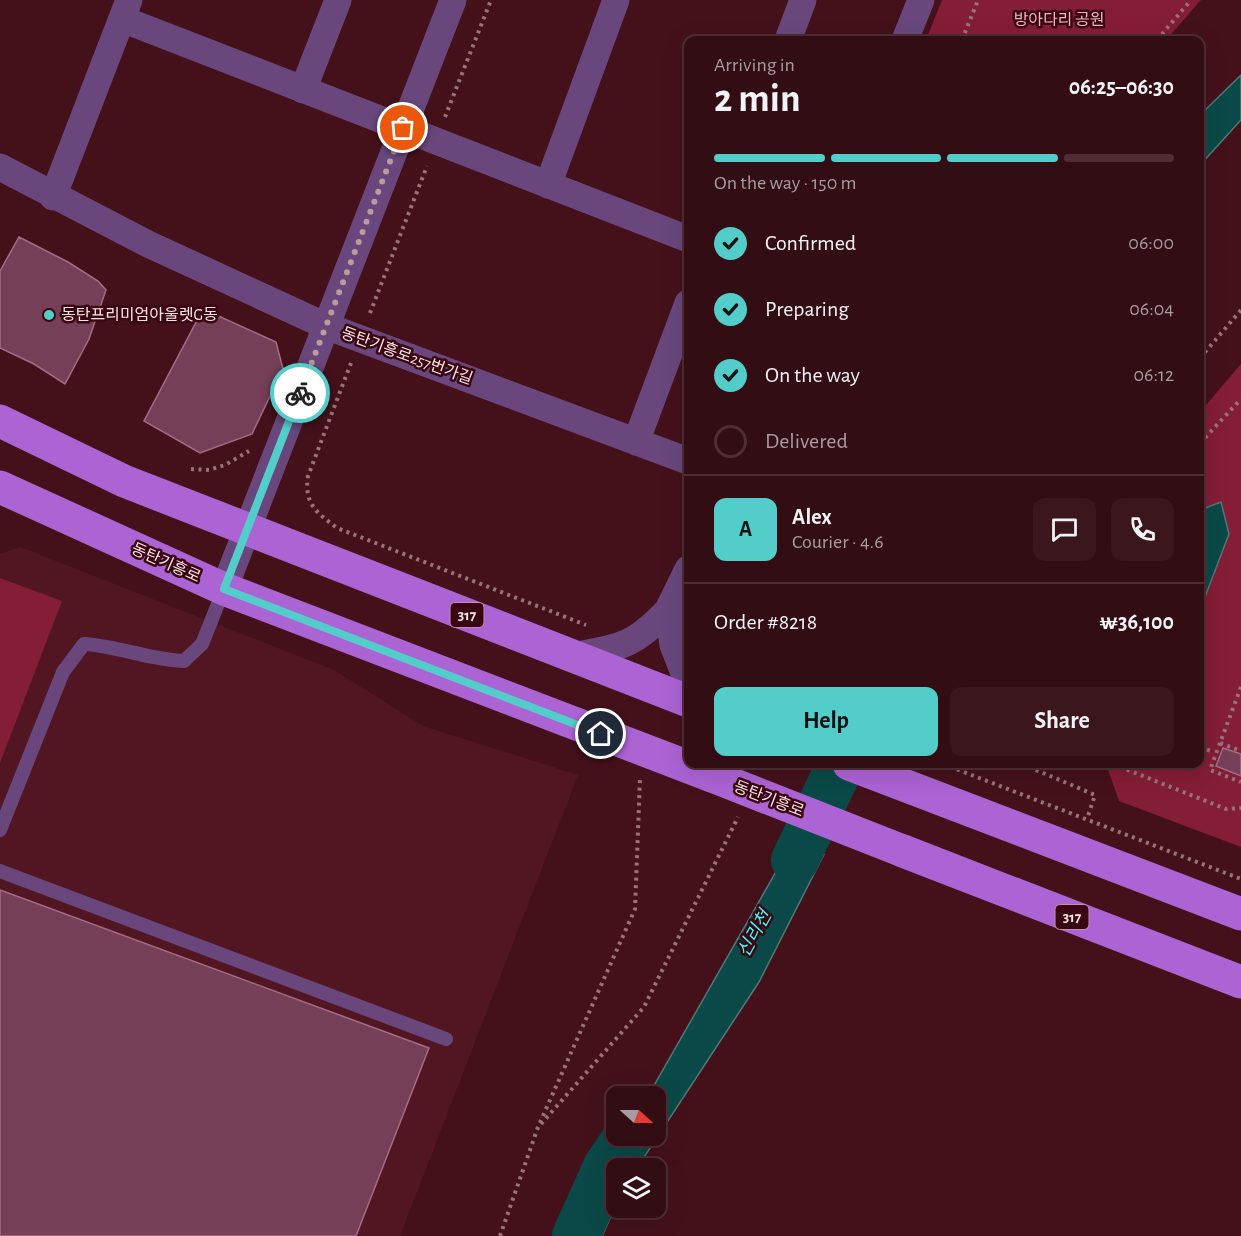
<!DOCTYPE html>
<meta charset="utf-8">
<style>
body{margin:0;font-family:"Alegreya Sans","Noto Sans KR",sans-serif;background:#3b161d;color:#f1f3f6;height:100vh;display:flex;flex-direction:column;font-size:22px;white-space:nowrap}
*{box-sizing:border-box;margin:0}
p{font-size:20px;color:#a99ca0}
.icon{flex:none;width:33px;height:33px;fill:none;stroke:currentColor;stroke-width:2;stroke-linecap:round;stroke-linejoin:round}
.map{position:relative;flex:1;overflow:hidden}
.drawer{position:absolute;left:684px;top:36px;width:520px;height:732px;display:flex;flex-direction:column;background:#330d14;border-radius:12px;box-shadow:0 6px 24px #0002,0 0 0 2px #4e2d34}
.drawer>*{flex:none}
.needle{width:39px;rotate:111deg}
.tools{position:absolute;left:606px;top:1086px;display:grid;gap:12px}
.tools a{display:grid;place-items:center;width:60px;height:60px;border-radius:12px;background:#330d14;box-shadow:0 6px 24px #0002,0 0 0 2px #4e2d34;font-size:30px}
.pin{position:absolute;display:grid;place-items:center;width:51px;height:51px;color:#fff;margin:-26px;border:3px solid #fff;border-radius:50%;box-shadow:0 2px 6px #0007}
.courier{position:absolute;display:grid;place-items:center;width:60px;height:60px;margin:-30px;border:4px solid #53cdc9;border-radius:50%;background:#fff;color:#222;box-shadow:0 2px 8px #0007}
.head em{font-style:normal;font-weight:700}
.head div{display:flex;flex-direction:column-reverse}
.head{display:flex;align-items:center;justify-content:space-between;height:102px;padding:0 30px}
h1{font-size:39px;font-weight:700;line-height:45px}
.bar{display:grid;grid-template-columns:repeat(4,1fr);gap:9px 6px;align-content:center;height:72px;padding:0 30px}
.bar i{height:8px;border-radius:4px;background:#4e2d34}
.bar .current{background:#53cdc9}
.bar p{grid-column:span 4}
.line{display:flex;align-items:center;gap:15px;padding:0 30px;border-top:2px solid #4e2d34}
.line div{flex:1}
.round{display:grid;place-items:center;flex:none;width:63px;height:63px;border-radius:12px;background:#3b161d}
ol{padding:0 30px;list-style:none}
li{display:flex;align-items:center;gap:18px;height:66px}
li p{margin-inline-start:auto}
li .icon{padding:6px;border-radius:50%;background:#53cdc9;color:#111;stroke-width:4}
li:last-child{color:#a99ca0}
li i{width:33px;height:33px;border:3px solid #4e2d34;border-radius:50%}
.primary-button{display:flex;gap:12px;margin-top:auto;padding:12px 30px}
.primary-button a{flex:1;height:69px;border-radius:12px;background:#53cdc9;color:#111;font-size:24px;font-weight:700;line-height:69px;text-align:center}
.primary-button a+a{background:#3b161d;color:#f1f3f6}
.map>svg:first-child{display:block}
.built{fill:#521622}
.green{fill:#841d36}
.water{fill:#0a4947;stroke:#527877;stroke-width:1.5}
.pier{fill:#44111b}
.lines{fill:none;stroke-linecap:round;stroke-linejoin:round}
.river{stroke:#0a4947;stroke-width:48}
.building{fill:#743f57;stroke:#a56c85;stroke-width:1.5}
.path{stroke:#987379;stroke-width:4;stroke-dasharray:3 4.5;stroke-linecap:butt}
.lane{stroke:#69477d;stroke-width:14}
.street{stroke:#69477d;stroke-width:27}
.primary{stroke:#ac63d4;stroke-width:33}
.primary-bridge{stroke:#ac63d4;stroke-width:33}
.done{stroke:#bb9ba0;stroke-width:6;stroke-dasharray:0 10.8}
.route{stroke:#53cdc9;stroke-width:8}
.poi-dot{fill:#53cdc9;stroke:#390612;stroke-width:2}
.labels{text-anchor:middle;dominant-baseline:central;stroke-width:5;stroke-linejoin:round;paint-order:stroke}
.shield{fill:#390612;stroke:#c1a2a7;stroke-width:1.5}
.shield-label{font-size:15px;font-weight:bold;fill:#fbe5e7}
.park-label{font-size:16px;fill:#f0b3b9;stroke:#390612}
.poi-label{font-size:16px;fill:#fbe5e7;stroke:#390612;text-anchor:start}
.street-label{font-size:16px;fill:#fbe5e7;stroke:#390612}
.water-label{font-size:18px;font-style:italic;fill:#3ffaf5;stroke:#390612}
</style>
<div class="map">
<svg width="1241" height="1236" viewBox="0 0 1241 1236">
<rect width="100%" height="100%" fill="#44111b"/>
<path class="built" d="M20,547L334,670L423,726L578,775L400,1236H0V554Z"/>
<path class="green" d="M942,0H1201L1166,40H926Z
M1241,364V847L1119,801L1106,764H1200V412Z
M0,578L62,601L0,763Z"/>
<path class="water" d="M1241,75V120L1200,165V115Z
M1221,502L1229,534L1200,610V510Z
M845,794V813L759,982L637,1168H616V1205L602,1236H576L626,1136H656V1096H648L817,800L836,802Z"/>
<path class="pier" d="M828,764H867L855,798H847L848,814L827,855L792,842L815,798L838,800L840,796L818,788Z"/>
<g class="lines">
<path class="river" d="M795,860L841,764
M576,1236L607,1167L628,1136"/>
</g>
<path class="building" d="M19,237L68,262L98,281L106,290L89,339L65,384L34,364L0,348V271Z
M203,309L276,342L283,369L252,434L200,453L144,421Z
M1223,748L1241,754V776L1216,766Z
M0,890L429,1048L356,1236H0Z"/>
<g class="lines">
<path class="path" d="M962,40L978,0
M1157,40L1191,0
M445,117L491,0
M370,313L427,166
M1200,358L1241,310
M351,363L308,476C304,504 316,512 337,528L586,625
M1200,443L1241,399
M191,469L209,470L225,465L249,451
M1241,687L1220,743L1241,751
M1220,743L1210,770L1241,782
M1200,747L1211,751
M943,764L1241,879
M1022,764L1095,795L1087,819
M1113,764L1226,809L1241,808
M541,1124L644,1007L738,817
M500,1236L538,1127L635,909L640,778"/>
<path class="lane" d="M0,830L63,672L84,644C118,646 150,660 184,661L202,644L224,589
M0,871L446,1039"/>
<path class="street" d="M122,19L688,239
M788,40L803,0
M905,40L921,0
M303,90L338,0
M0,167L148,244L326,326L688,461
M548,185L616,0
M53,197L129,0
M636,442L688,303
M224,589L453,0
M668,610L688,569
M572,656C620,647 633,647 668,610L673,645L688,683"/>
<path class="primary" d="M0,421L124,481L688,701
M0,487L224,589L712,776
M849,764L1241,914
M903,851L1241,982"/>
<path class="primary-bridge" d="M712,776L903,851"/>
</g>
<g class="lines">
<path class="done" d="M300,393L403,128"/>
<path class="route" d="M300,393L224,589L601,734"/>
</g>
<circle class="poi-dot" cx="49" cy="315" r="6"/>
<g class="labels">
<g class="shield">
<rect x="450.5" y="603" width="33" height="24" rx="4.5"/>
<rect x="1055.5" y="905" width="33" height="24" rx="4.5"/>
</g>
<g class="shield-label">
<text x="467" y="615">317</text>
<text x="1072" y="917">317</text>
</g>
<g class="park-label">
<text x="1059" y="20">방아다리 공원</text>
</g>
<g class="poi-label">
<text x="61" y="315">동탄프리미엄아울렛G동</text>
</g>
<g class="street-label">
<text transform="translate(407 356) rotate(20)">동탄기흥로257번가길</text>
<text transform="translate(166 563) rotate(24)">동탄기흥로</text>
<text transform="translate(769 799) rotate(21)">동탄기흥로</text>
</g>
<g class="water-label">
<text transform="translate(755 934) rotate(-61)">신리천</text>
</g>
</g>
</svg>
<div class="tools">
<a><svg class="needle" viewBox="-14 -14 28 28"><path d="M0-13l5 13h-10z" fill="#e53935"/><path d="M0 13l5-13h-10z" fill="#a99ca0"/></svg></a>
<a><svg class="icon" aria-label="layers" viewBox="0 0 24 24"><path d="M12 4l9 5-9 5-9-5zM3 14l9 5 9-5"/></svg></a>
</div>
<div class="pin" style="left:403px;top:128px;background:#ea580c"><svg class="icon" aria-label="bag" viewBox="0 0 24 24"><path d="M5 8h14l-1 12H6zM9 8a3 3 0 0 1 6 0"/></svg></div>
<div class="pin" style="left:601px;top:734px;background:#1f2937"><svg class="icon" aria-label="home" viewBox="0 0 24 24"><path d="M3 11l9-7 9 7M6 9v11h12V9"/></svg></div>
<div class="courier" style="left:300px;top:393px"><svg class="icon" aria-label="bike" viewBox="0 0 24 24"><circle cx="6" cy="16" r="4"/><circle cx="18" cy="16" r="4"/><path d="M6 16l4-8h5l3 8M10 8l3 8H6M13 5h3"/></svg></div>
<section class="drawer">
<div class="head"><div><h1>2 min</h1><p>Arriving in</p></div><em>06:25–06:30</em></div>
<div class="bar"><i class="current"></i><i class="current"></i><i class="current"></i><i></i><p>On the way · 150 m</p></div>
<ol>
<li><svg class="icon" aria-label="check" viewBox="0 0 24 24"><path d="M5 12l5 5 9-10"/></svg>Confirmed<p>06:00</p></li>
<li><svg class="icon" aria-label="check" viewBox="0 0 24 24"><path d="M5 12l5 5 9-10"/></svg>Preparing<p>06:04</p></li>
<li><svg class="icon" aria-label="check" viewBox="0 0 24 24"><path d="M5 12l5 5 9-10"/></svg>On the way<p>06:12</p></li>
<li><i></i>Delivered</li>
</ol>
<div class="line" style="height:108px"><b class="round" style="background:#53cdc9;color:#111">A</b><div><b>Alex</b><p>Courier · 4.6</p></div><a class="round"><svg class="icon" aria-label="chat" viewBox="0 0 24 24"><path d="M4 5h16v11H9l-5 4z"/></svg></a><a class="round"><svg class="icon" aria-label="phone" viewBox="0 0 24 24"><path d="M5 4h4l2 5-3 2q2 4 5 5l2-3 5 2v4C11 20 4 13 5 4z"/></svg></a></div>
<div class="line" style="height:78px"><div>Order #8218</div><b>₩36,100</b></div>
<div class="primary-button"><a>Help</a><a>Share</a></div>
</section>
</div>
